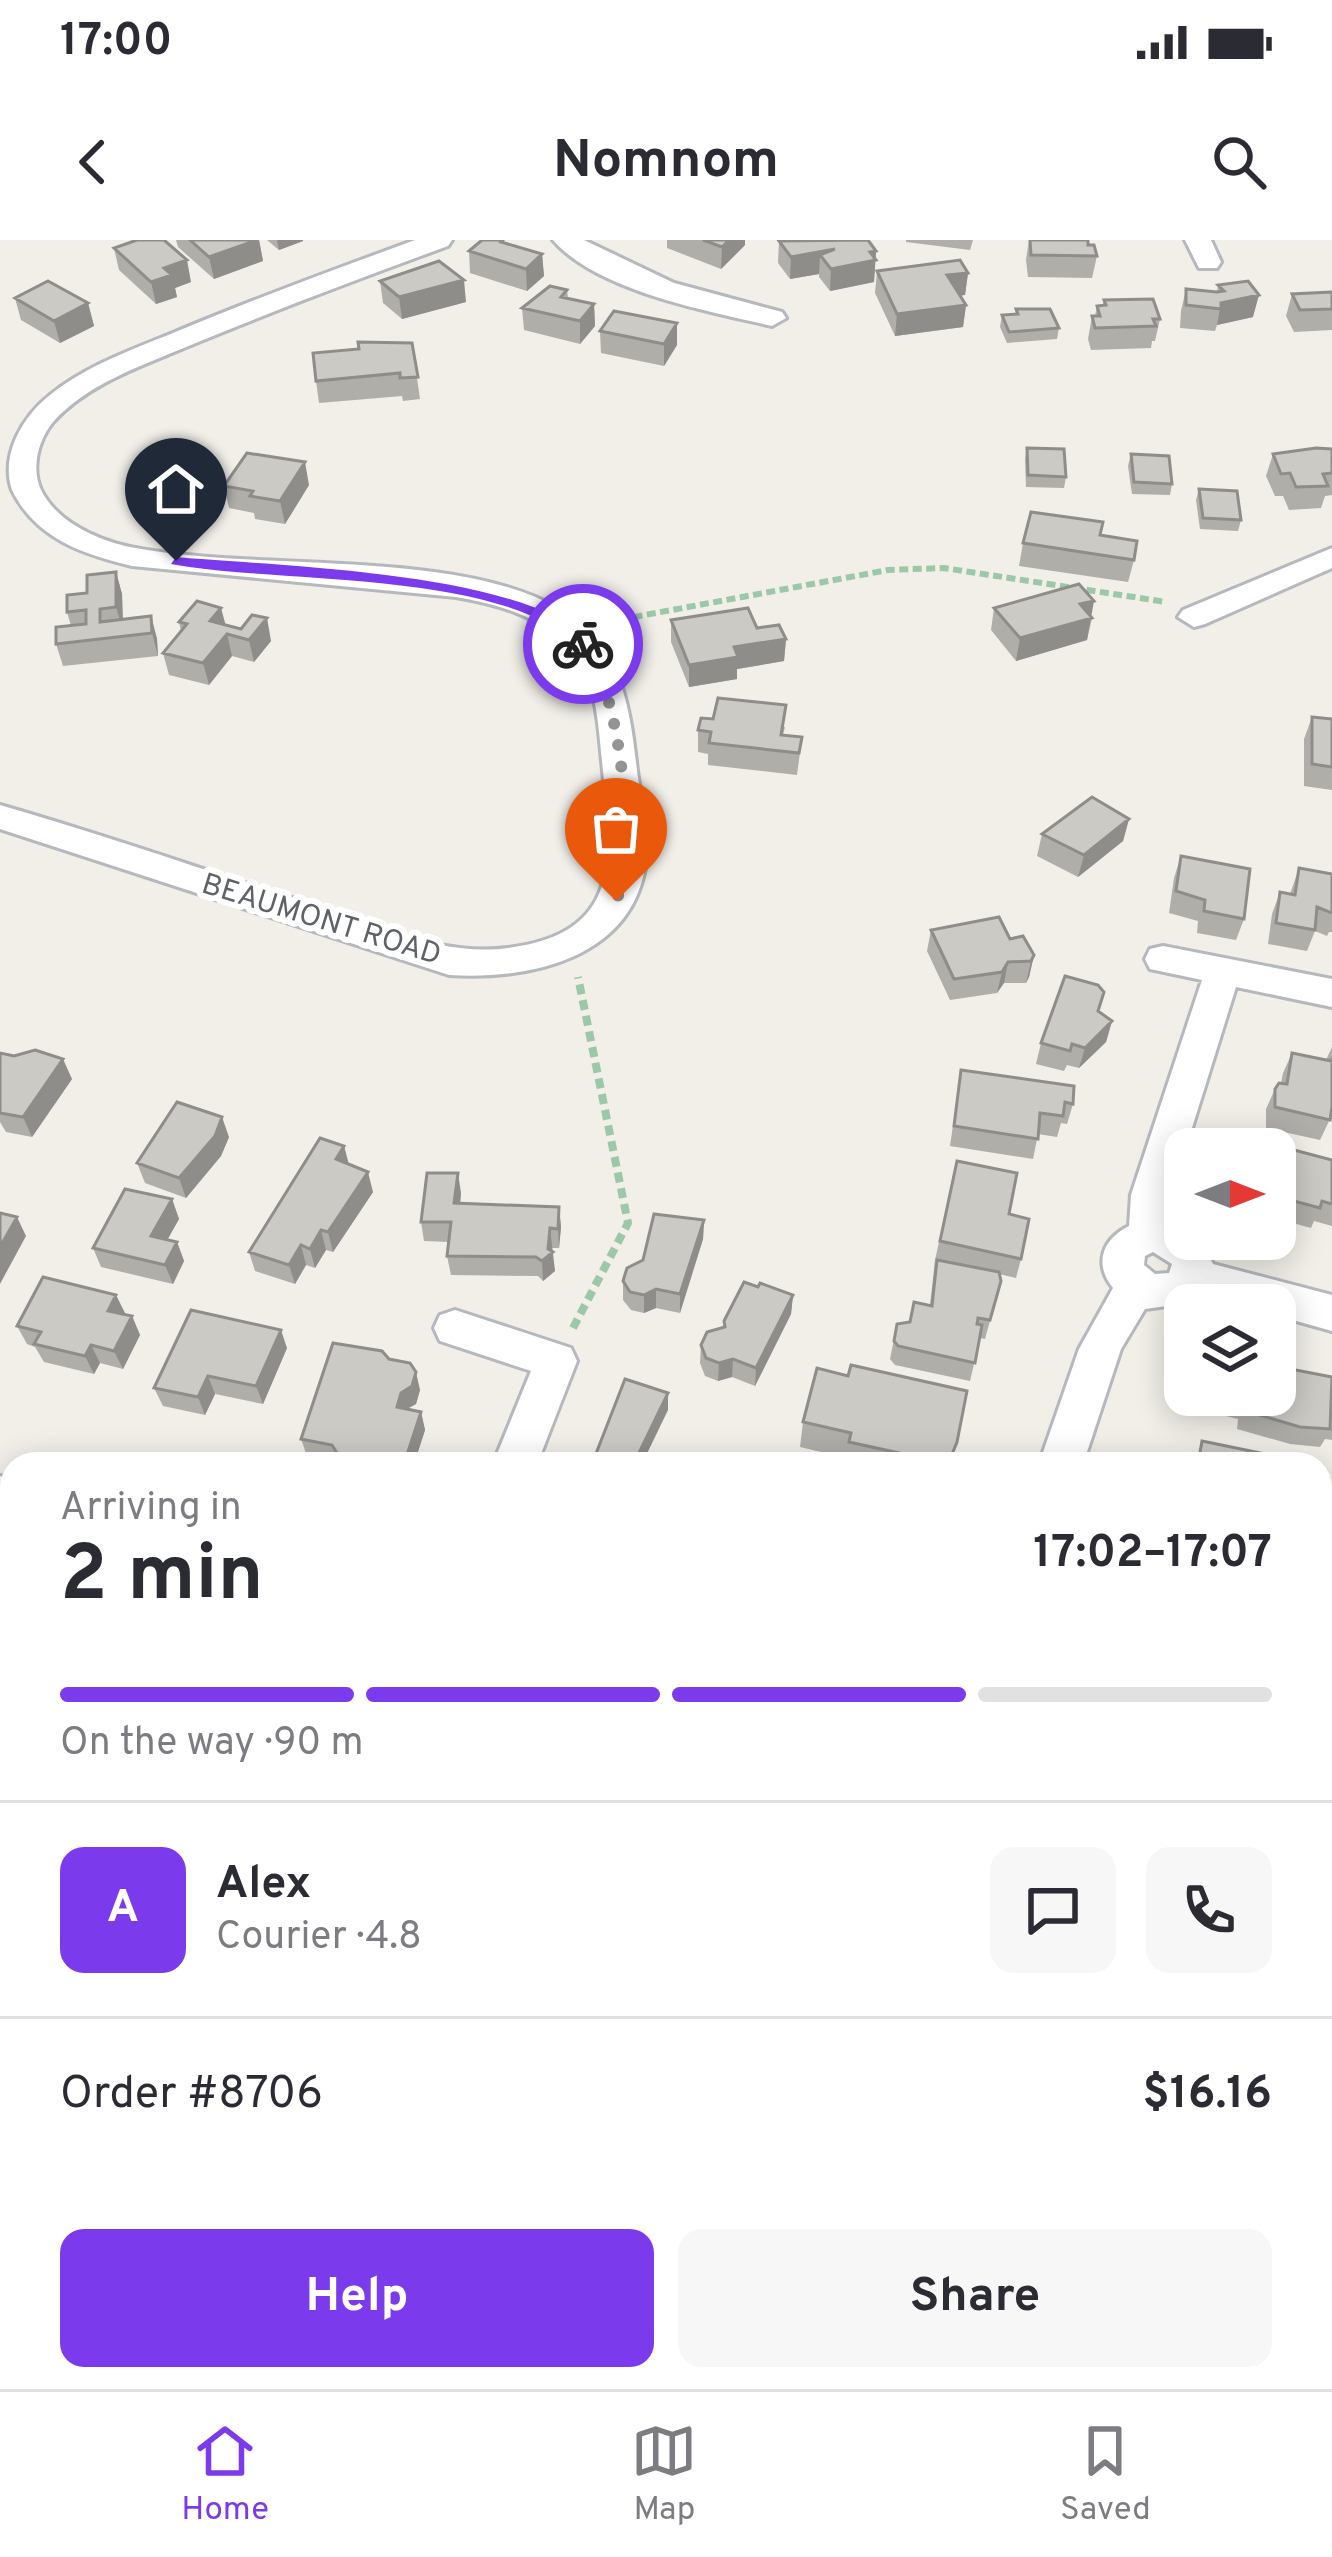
<!DOCTYPE html>
<meta charset="utf-8">
<style>
body{margin:0;font-family:Overpass,sans-serif;background:#f7f7f7;color:#2b2b33;height:100vh;display:flex;flex-direction:column;font-size:45px;white-space:nowrap}
*{box-sizing:border-box;margin:0}
p{font-size:39px;color:#7c7c81}
.icon{flex:none;width:66px;height:66px;fill:none;stroke:currentColor;stroke-width:2;stroke-linecap:round;stroke-linejoin:round}
.map{position:relative;flex:1;overflow:hidden}
.panel{position:absolute;left:0px;top:1212px;width:1332px;height:939px;display:flex;flex-direction:column;background:#fff;border-radius:36px 36px 0 0;box-shadow:0 6px 30px #0003}
.panel>*{flex:none}
.needle{width:78px;rotate:90deg}
.controls{position:absolute;left:1164px;top:888px;display:grid;gap:24px}
.controls a{display:grid;place-items:center;width:132px;height:132px;border-radius:24px;background:#fff;box-shadow:0 6px 30px #0003;font-size:60px}
.pin{position:absolute;display:grid;place-items:center;width:102px;height:102px;color:#fff;margin:-123px -51px;border-radius:50% 50% 50% 0;rotate:-45deg;box-shadow:0 0 12px #0007}
.pin .icon{rotate:45deg}
.courier{position:absolute;display:grid;place-items:center;width:120px;height:120px;margin:-60px;border:9px solid #7c3aed;border-radius:50%;background:#fff;color:#222;box-shadow:0 3px 15px #0007}
.headline em{font-style:normal;font-weight:700}
.headline div{display:flex;flex-direction:column-reverse}
.headline{display:flex;align-items:center;justify-content:space-between;height:204px;padding:0 60px}
h1{font-size:78px;font-weight:700;line-height:90px}
.bar{display:grid;grid-template-columns:repeat(4,1fr);gap:18px 12px;align-content:center;height:144px;padding:0 60px}
.bar i{height:15px;border-radius:9px;background:#e1e1e2}
.bar .on{background:#7c3aed}
.bar p{grid-column:span 4}
.line{display:flex;align-items:center;gap:30px;padding:0 60px;border-top:3px solid #e1e1e2}
.line div{flex:1}
.round{display:grid;place-items:center;flex:none;width:126px;height:126px;border-radius:24px;background:#f7f7f7}
.button{display:flex;gap:24px;margin-top:auto;padding:24px 60px}
.button a{flex:1;height:138px;border-radius:24px;background:#7c3aed;color:#fff;font-size:48px;font-weight:700;line-height:138px;text-align:center}
.button a+a{background:#f7f7f7;color:#2b2b33}
.status{display:flex;justify-content:space-between;align-items:center;height:84px;padding:0 60px;background:#fff;direction:ltr}
.status svg{height:33px;fill:currentColor}
header{display:flex;justify-content:space-between;align-items:center;height:156px;padding:0 60px;background:#fff;font-size:54px;font-weight:700}
.dock{display:flex;justify-content:space-around;align-items:center;height:168px;border-top:3px solid #e1e1e2;background:#fff;font-size:33px;color:#7c7c81}
.dock a{display:grid;justify-items:center;gap:6px}
.dock .on{color:#7c3aed}
.map>svg:first-child{display:block}
.lines{fill:none;stroke-linecap:round;stroke-linejoin:round}
.street-casing{stroke:#b5b8bc;stroke-width:6}
.path-far1{stroke:#9cc7a9;stroke-width:6;stroke-dasharray:9 4.5;stroke-linecap:butt}
.path{stroke:#9cc7a9;stroke-width:8;stroke-dasharray:10 6;stroke-linecap:butt}
.street{fill:#fff;fill-rule:evenodd}
.wall{fill:#afaea9}
.shaded-wall{fill:#8f8d8a}
.building{fill:#cccac5;stroke:#8f8d8a;stroke-width:3}
.route{fill:#7c3aed}
.done{stroke:#929495;stroke-width:12;stroke-dasharray:0 21.6}
.labels{text-anchor:middle;dominant-baseline:central;stroke-width:12;stroke-linejoin:round;paint-order:stroke}
.far-street-label{font-size:30px;fill:#5f6368;stroke:#fff}
</style>
<div class="status"><b>17:00</b><svg viewBox="0 0 49 12"><path d="M0 12V9h3v3zM5 12V6h3v6zM10 12V3h3v9zM15 12V0h3v12zM26 1h20v11H26zM47 4h2v5h-2z"/></svg></div>
<header><svg class="icon" aria-label="back" viewBox="0 0 24 24"><path d="M15 5l-7 7 7 7"/></svg>Nomnom<svg class="icon" aria-label="search" viewBox="0 0 24 24"><circle cx="10" cy="10" r="6"/><path d="M15 15l6 6"/></svg></header>
<div class="map">
<svg width="1332" height="2149" viewBox="0 0 1332 2149">
<rect width="100%" height="100%" fill="#f1efe8"/>
<g class="lines">
<g class="street-casing">
<path id="street" d="M415,0H452L448,6C360,38 273,71 186,107C141,126 87,144 53,182C38,200 31,228 41,250C57,282 97,300 130,307C253,332 452,308 558,368C618,402 629,459 636,522C639,554 650,589 646,621C634,718 531,740 449,735L0,589V565C105,595 209,632 314,665C376,685 442,717 508,708C627,693 611,612 602,521C598,484 597,438 570,408C541,376 497,364 456,357L132,326C83,314 36,299 12,250C0,215 23,176 50,155C86,126 131,110 173,93C253,59 334,30 415,0Z
M553,0H584L674,43L782,72L786,78L772,86C708,71 597,51 553,0Z
M1185,0H1211L1221,22L1217,28H1199Z
M1332,308V328L1205,384L1194,387L1178,377L1183,370Z
M1163,706L1332,739V767L1236,747L1171,955L1170,983L1185,988V999H1200L1213,1024L1332,1055V1091L1275,1075V1065H1237L1200,1055L1196,1062L1145,1069L1121,1109L1083,1224H1039L1079,1109L1113,1048C1093,1023 1103,999 1129,986L1131,955L1202,740L1150,729L1145,719L1150,709ZM1153,1012L1172,1024L1169,1033L1155,1034L1144,1025L1145,1016Z
M455,1070L571,1108L577,1121L537,1224H493L531,1131L440,1101L434,1088L440,1075Z
M0,1236L12,1239V1279L0,1276Z
M1320,1567L1332,1570V1620L1320,1617Z"/>
</g>
<path class="path-far1" d="M607,382L888,330L944,328L1166,362"/>
<path class="path" d="M573,1088L628,983L578,737"/>
<use href="#street" class="street"/>
</g>
<path class="wall" d="M176,0H259L263,21L214,39L178,7Z
M267,0H303V1L279,10Z
M504,0V3L542,14L544,36L527,51L470,33L469,11Z
M667,0H745V5L721,29L667,8Z
M906,0H973L970,10L906,2Z
M1029,0L1088,5L1097,16L1092,38L1028,37L1026,20Z
M779,1L876,11L874,42L830,51L819,37V34L790,39L778,23Z
M114,8L191,42L175,48L177,57L156,64L119,30Z
M877,31L968,33L965,55H960L966,65L963,87L895,96L875,53Z
M380,41L466,62L402,79L383,63Z
M1218,45L1253,77L1217,85L1215,91L1180,88L1181,71L1186,49L1217,52Z
M567,50L568,58L594,64L595,86L580,104L524,90L522,68Z
M1332,52V90L1294,92L1286,76L1292,54Z
M15,58L88,63L94,86L60,103L21,80Z
M1104,60L1160,79L1155,101H1152L1151,108L1091,110L1088,99L1092,76H1095L1097,66L1103,65Z
M1016,69L1059,88L1057,99L1007,103L1000,87L1002,75H1015Z
M600,91L677,105L664,126L601,113Z
M412,103L420,159L403,161L402,156L319,163L316,141L359,109Z
M1027,208L1066,237L1064,248L1026,247L1025,219Z
M1332,209V255L1325,256L1321,268L1289,270L1283,256H1275L1266,236L1273,214Z
M1131,214L1172,244L1170,255L1132,254L1128,226Z
M309,245L285,284L255,279L254,273L229,268L224,246Z
M1199,249L1241,280L1238,291L1200,289L1196,260Z
M1100,295L1134,320L1128,342L1019,326L1023,303Z
M116,332L122,354L123,380L151,376L157,399L158,416L63,426L56,404L71,386L67,372L87,353Z
M994,368L1090,376L1092,378L1087,400L1016,421L991,390Z
M671,380L757,388L786,399L784,421L737,429V439L689,447L671,402Z
M179,382L226,385L271,401L254,422L232,416L209,445L169,435L163,413L181,391Z
M1312,477L1332,479V550L1304,546V499Z
M785,487L783,495L802,497L797,535L708,525V514L698,512V490Z
M1129,579L1123,601L1078,637L1037,616L1042,594Z
M1181,616L1244,679L1236,700L1197,693L1198,681L1169,673L1174,638Z
M1299,628L1332,634V692H1329L1327,696L1315,691L1307,711L1268,704L1272,674L1280,652L1290,654Z
M931,690L1010,699L1034,715L1029,737L1026,743H1004L997,753L950,760L927,711Z
M1098,771L1112,781L1106,802L1079,828L1067,825L1064,831L1036,824L1041,803Z
M1332,807V879H1330L1320,900L1266,888V869L1275,849L1281,843L1283,833L1292,813L1326,820Z
M0,813L72,839L32,897L6,892L0,882Z
M961,830L1073,864L1067,884L1061,883L1057,897L1038,894L1033,919L950,906Z
M229,897L221,916L186,958L145,943L137,923Z
M344,906L349,924L373,952L333,1012L326,1010L315,1028L306,1025L295,1044L255,1031L249,1012Z
M1279,906L1332,920V986L1314,981L1311,988L1275,978V915Z
M957,921L1009,974L1021,1019L1016,1038L999,1034L1001,1041L985,1099L980,1098L970,1141L895,1125L890,1119L897,1084L910,1082L930,1065L935,1020Z
M461,953L460,964L559,967L561,987L559,1008H552L551,1011L555,1031L543,1041L538,1036L451,1035L447,1016L449,1002L424,1001L421,982Z
M172,959L179,979L167,999L177,1002L184,1021L173,1044L101,1027L93,1008Z
M704,980L703,999L680,1073L656,1068L644,1073L631,1070L623,1060V1041L643,1020Z
M758,1047L793,1055L791,1074L755,1146L732,1137L718,1141L705,1136L700,1123L701,1105L723,1088L724,1081Z
M116,1055L124,1074L132,1076L140,1095L123,1129L100,1123L94,1134L44,1122L35,1107L27,1104L17,1086Z
M287,1108L263,1164L215,1154L205,1175L163,1166L154,1148Z
M389,1119L420,1150L416,1164L407,1169L421,1172L425,1190L414,1224H338L307,1216L301,1199Z
M1332,1137V1200L1325,1199L1320,1207L1290,1204L1237,1189L1238,1179L1193,1168L1194,1155H1275Z
M803,1182L957,1202L950,1224H845L846,1218L800,1207Z
M1320,1672L1332,1680V1830L1320,1822Z"/>
<path class="shaded-wall" d="M259,0L263,21L214,39L209,17Z
M277,0H303V1L279,10Z
M729,0H745V5L721,29L722,7Z
M835,9L870,12L876,11L874,42L830,51L831,29L820,15L819,34L790,39L791,17Z
M542,14L544,36L527,51L526,29Z
M187,20L191,42L175,48L177,57L156,64L151,42L164,28Z
M968,33L965,55L945,58L947,35Z
M464,40L466,62L402,79L399,57Z
M1259,55L1253,77L1217,85L1221,63Z
M88,63L94,86L60,103L54,81Z
M594,64L595,86L580,104V81Z
M966,65L963,87L895,96L897,74Z
M677,83V105L664,126V104Z
M305,222L309,245L285,284L280,261Z
M116,332L122,354L123,390L116,367Z
M1094,361L1087,400L1016,421L1020,398L1080,364Z
M221,368L227,390L210,381Z
M151,376L157,399L158,416L152,393Z
M267,378L271,401L254,422L249,400Z
M227,394L232,416L209,445L203,423Z
M786,399L784,421L737,429V439L689,447V425L734,407Z
M1129,579L1123,601L1078,637L1084,615Z
M1034,715L1029,737L1026,743L1031,721Z
M1008,722L1004,743L997,753L1002,732Z
M1112,781L1106,802L1079,828L1085,808Z
M63,819L72,839L32,897L23,877Z
M222,877L229,897L221,916L186,958L179,938Z
M344,906L349,926L336,919Z
M368,932L373,952L333,1012L328,992Z
M458,933L461,953L458,983L454,963Z
M172,959L179,979L159,1015L151,996Z
M559,967L561,987L559,1008L558,989Z
M17,977L26,996L0,1044V1007Z
M704,980L703,999L680,1073V1054Z
M550,988L555,1031L543,1041L542,1021Z
M321,990L326,1010L315,1028L310,1009Z
M177,1002L184,1021L173,1044L165,1025Z
M301,1005L306,1025L295,1044L289,1025Z
M656,1049V1068L644,1073V1055Z
M116,1055L125,1073L117,1089L108,1071Z
M793,1055L791,1074L755,1146L756,1128Z
M132,1076L140,1095L123,1129L114,1111Z
M281,1090L287,1108L263,1164L256,1146Z
M91,1105L100,1123L94,1134L85,1116Z
M733,1119L732,1137L718,1141L719,1123Z
M416,1132L420,1150L416,1164L405,1170L397,1167L401,1153Z
M208,1136L215,1154L205,1175L198,1157Z
M668,1153V1170L642,1224L638,1215Z
M421,1172L425,1190L414,1224H404Z
M12,1723V1746L0,1758V1735Z"/>
<path class="building" d="M137,0H164L187,20L164,28L172,35L151,42L114,8Z
M190,0H257L209,17Z
M482,0H503L501,2L542,14L526,29L469,11Z
M703,0H729L722,7Z
M868,0L876,11L870,12L876,20L831,29L820,15L835,9L791,17L779,1Z
M1030,0H1088V5H1094L1097,16L1031,15Z
M960,20L968,33L947,35L966,65L897,74L877,31Z
M439,21L464,40L399,57L380,41Z
M48,41L88,63L54,81L15,58Z
M1248,41L1259,55L1221,63V69L1186,65V49L1217,52L1224,51L1218,45Z
M550,46L567,50L561,57L594,64L580,81L522,68Z
M1332,52V69L1300,70L1292,54Z
M1153,59L1160,79H1153L1156,86L1095,88L1092,76H1100L1097,66L1106,65L1104,60Z
M1016,69H1050L1059,88L1009,92L1002,75L1018,74Z
M614,71L677,83L664,104L600,91Z
M358,102L412,103L418,137L400,138V133L316,141L313,113L359,109Z
M1027,208L1064,209L1066,237L1028,235Z
M1316,208L1332,209V233L1323,234L1328,246L1296,247L1290,233L1281,234L1273,214Z
M247,213L305,222L280,261L250,256L253,251L224,246Z
M1131,214L1169,216L1172,244L1134,242Z
M1199,249L1237,251L1241,280L1203,278Z
M1031,272L1103,282L1100,295L1137,301L1134,320L1023,303Z
M116,332V367L100,369V382L151,376L152,393L56,404V387L86,384V370L67,372V355L87,353V335Z
M1079,344L1094,361L1080,364L1092,378L1020,398L994,368Z
M197,361L221,368L210,381L241,389L252,375L267,378L249,400L227,394L203,423L163,413L187,384L179,382Z
M748,368L757,388L779,385L786,399L734,407L738,417L689,425L671,380Z
M718,458L786,465L781,495L802,497L799,513L709,503L711,492L698,490L701,478L713,479Z
M1312,477L1332,479V527L1312,524Z
M1092,557L1129,579L1084,615L1042,594Z
M1181,616L1250,629L1244,679L1204,671L1205,660L1176,651Z
M1299,628L1332,634V673L1317,667L1315,690L1276,683L1280,652L1295,655Z
M999,677L1010,699L1023,696L1034,715L1031,721L1008,722L1002,732L954,739L931,690Z
M1065,736L1098,745L1104,752L1098,771L1112,781L1085,808L1072,804L1070,811L1041,803Z
M35,810L63,819L23,877L0,873V813L14,816Z
M1292,813L1331,821L1332,818V866L1330,880L1275,867V849L1279,843L1287,844Z
M961,830L1074,846L1073,864L1065,862L1063,876L1040,873L1038,899L954,886Z
M177,862L222,877L215,896L179,938L137,923Z
M320,898L344,906L336,919L368,932L328,992L321,990L310,1009L301,1005L289,1025L249,1012Z
M1279,906L1332,920V964L1322,961L1320,968L1275,956V922Z
M957,921L1017,933L1009,974L1029,979L1021,1019L940,1001Z
M427,933H458L454,963L559,967L558,989L550,988L548,1009L553,1012L542,1021L536,1017L447,1016L451,982H421Z
M125,949L172,959L151,996L177,1002L165,1025L93,1008Z
M0,973L17,977L0,1007Z
M654,974L704,980L680,1054L656,1049L644,1055L630,1052L623,1041L627,1028L643,1020Z
M937,1020L999,1032L1001,1041L990,1080L978,1078L977,1084L982,1085L975,1123L898,1106L894,1101L897,1084L910,1082L914,1062L932,1066Z
M43,1037L116,1055L108,1071L132,1076L114,1111L91,1105L85,1116L34,1104L41,1092L17,1086Z
M744,1042L758,1047L760,1043L793,1055L756,1128L733,1119L719,1123L706,1118L701,1105L707,1092L725,1087L724,1081Z
M191,1070L281,1090L256,1146L208,1136L198,1157L154,1148Z
M333,1103L382,1111L389,1119L410,1123L416,1132L412,1146L401,1153L397,1167L421,1172L404,1224L337,1213L332,1205L301,1199Z
M851,1125L967,1151L957,1202L948,1224H896L899,1213L849,1202L851,1193L803,1182L817,1128L848,1136Z
M1275,1126L1332,1137L1330,1189L1300,1187L1246,1171L1248,1161L1221,1155H1275Z
M625,1139L668,1153L638,1215L664,1224H592Z
M1202,1201L1270,1215L1269,1223L1272,1224H1185L1186,1216L1199,1218Z
M12,1446V1501L0,1490V1458Z
M3,1656L12,1666V1723L0,1735V1659Z
M1320,1672L1332,1680V1813L1320,1805Z"/>
<path class="route" d="M176,317C271,326 534,331 591,404L578,408C509,329 274,344 171,324Z"/>
<g class="lines">
<path class="done" d="M583,404C620,446 638,611 616,661"/>
</g>
<g class="labels">
<g class="far-street-label">
<text transform="translate(321 681) rotate(17)">BEAUMONT ROAD</text>
</g>
</g>
</svg>
<div class="controls">
<a><svg class="needle" viewBox="-14 -14 28 28"><path d="M0-13l5 13h-10z" fill="#e53935"/><path d="M0 13l5-13h-10z" fill="#7c7c81"/></svg></a>
<a><svg class="icon" aria-label="layers" viewBox="0 0 24 24"><path d="M12 4l9 5-9 5-9-5zM3 14l9 5 9-5"/></svg></a>
</div>
<div class="pin" style="left:616px;top:661px;background:#ea580c"><svg class="icon" aria-label="bag" viewBox="0 0 24 24"><path d="M5 8h14l-1 12H6zM9 8a3 3 0 0 1 6 0"/></svg></div>
<div class="pin" style="left:176px;top:321px;background:#1f2937"><svg class="icon" aria-label="home" viewBox="0 0 24 24"><path d="M3 11l9-7 9 7M6 9v11h12V9"/></svg></div>
<div class="courier" style="left:583px;top:404px"><svg class="icon" aria-label="bike" viewBox="0 0 24 24"><circle cx="6" cy="16" r="4"/><circle cx="18" cy="16" r="4"/><path d="M6 16l4-8h5l3 8M10 8l3 8H6M13 5h3"/></svg></div>
<section class="panel">
<div class="headline"><div><h1>2 min</h1><p>Arriving in</p></div><em>17:02–17:07</em></div>
<div class="bar"><i class="on"></i><i class="on"></i><i class="on"></i><i></i><p>On the way · 90 m</p></div>
<div class="line" style="height:216px"><b class="round" style="background:#7c3aed;color:#fff">A</b><div><b>Alex</b><p>Courier · 4.8</p></div><a class="round"><svg class="icon" aria-label="chat" viewBox="0 0 24 24"><path d="M4 5h16v11H9l-5 4z"/></svg></a><a class="round"><svg class="icon" aria-label="phone" viewBox="0 0 24 24"><path d="M5 4h4l2 5-3 2q2 4 5 5l2-3 5 2v4C11 20 4 13 5 4z"/></svg></a></div>
<div class="line" style="height:156px"><div>Order #8706</div><b>$16.16</b></div>
<div class="button"><a>Help</a><a>Share</a></div>
</section>
</div>
<nav class="dock">
<a class="on"><svg class="icon" aria-label="home" viewBox="0 0 24 24"><path d="M3 11l9-7 9 7M6 9v11h12V9"/></svg>Home</a>
<a><svg class="icon" aria-label="map" viewBox="0 0 24 24"><path d="M3 6l6-2 6 2 6-2v14l-6 2-6-2-6 2zM9 4v14M15 6v14"/></svg>Map</a>
<a><svg class="icon" aria-label="saved" viewBox="0 0 24 24"><path d="M7 4h10v16l-5-4-5 4z"/></svg>Saved</a>
</nav>
